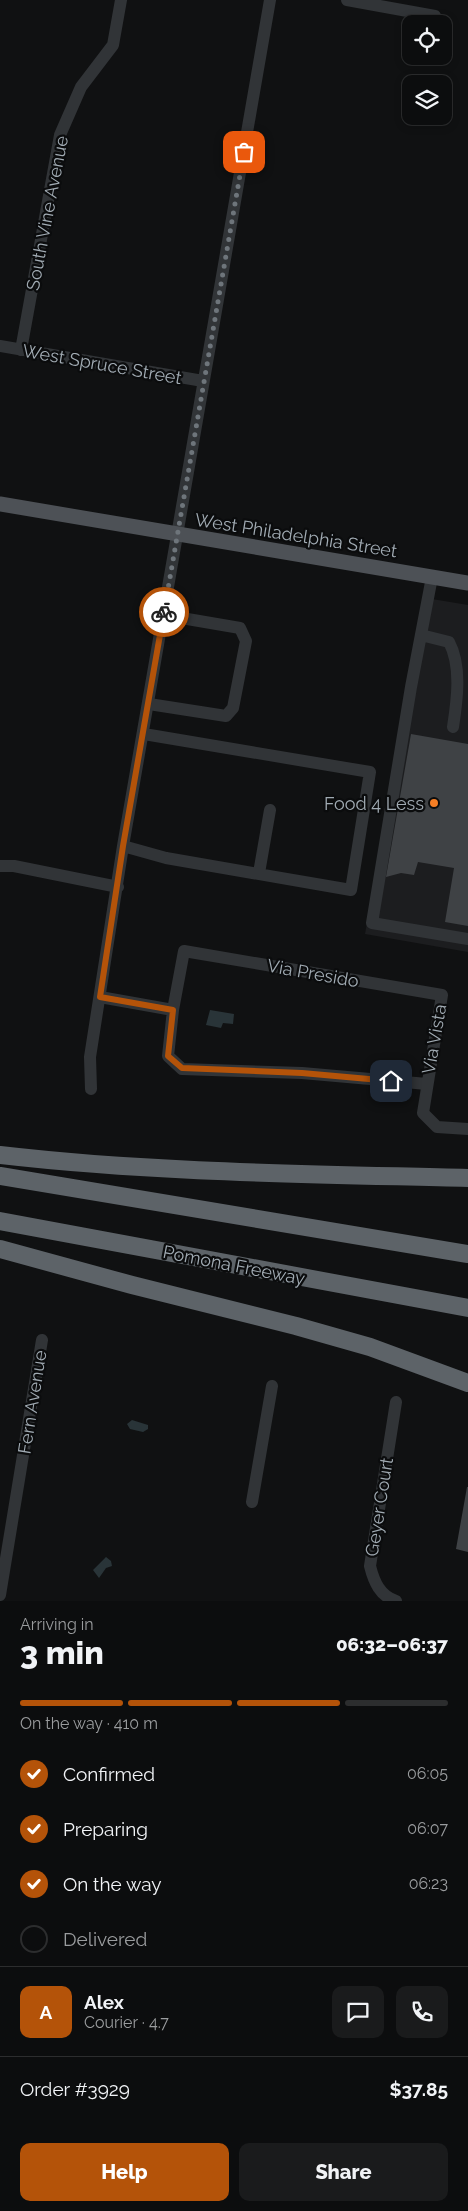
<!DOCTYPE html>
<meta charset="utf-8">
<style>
body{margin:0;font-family:Raleway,sans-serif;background:#1a1b1c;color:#f1f3f6;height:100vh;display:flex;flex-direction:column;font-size:19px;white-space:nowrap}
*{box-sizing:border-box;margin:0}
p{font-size:16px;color:#9a9c9e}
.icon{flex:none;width:28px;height:28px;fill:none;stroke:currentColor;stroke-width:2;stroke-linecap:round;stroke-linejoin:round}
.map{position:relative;height:1601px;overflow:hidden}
.sheet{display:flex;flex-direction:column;background:#0c0d0e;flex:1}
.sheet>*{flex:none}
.buttons{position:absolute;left:402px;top:15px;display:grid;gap:10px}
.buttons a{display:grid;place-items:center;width:50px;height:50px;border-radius:10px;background:#0c0d0e;box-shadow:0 2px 8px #0003,0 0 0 1px #2c2d2e;font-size:25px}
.pin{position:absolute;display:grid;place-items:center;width:42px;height:42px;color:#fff;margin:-21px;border-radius:10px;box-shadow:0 2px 8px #0006}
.courier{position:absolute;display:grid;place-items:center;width:50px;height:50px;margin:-25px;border:4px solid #b45309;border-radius:50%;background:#fff;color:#222;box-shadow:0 1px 6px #0007}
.head em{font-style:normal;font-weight:800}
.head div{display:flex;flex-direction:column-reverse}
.head{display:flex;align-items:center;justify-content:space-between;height:85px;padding:0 20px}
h1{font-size:32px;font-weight:800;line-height:38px}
.bar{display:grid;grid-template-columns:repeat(4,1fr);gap:8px 5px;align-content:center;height:60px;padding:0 20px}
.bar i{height:6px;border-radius:4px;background:#2c2d2e}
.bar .on{background:#b45309}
.bar p{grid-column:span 4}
.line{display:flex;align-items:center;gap:12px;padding:0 20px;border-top:1px solid #2c2d2e}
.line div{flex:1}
.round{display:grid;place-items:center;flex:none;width:52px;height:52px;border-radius:10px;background:#1a1b1c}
ol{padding:0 20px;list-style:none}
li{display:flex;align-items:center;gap:15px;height:55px}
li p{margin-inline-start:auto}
li .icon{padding:5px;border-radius:50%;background:#b45309;color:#fff;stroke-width:4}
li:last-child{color:#9a9c9e}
li i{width:28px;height:28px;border:2px solid #2c2d2e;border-radius:50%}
.primary-button{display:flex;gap:10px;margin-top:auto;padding:10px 20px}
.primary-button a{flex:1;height:58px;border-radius:10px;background:#b45309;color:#fff;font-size:20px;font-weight:800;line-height:58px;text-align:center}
.primary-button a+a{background:#1a1b1c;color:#f1f3f6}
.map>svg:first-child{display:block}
.built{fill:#1c1d1f}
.water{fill:#293438}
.building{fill:#3f4245}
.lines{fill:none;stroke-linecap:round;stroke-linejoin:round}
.minor{stroke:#313437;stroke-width:12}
.major{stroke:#4d5156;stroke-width:15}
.highway{stroke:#5d6368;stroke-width:18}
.done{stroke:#6e757b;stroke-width:5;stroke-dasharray:0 9}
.route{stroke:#b45309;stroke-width:6}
.poi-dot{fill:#f67f25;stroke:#0b0c0d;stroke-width:2}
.labels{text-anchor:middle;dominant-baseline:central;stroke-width:4.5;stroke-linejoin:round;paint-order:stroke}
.street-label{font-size:18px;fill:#a1abb3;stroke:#0b0c0d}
.poi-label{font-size:18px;fill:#a1abb3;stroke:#0b0c0d;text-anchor:end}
</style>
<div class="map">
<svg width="468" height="1601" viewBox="0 0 468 1601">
<rect width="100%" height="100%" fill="#101112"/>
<path class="built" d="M426,598L468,605V952L365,934Z"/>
<path class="water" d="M210,1010L234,1014L233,1024L223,1023L221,1028L206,1025Z
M132,1420L148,1425V1429L143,1432L130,1429L127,1424Z
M106,1557L111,1561L112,1566L106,1568L99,1578L93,1570Z"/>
<path class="building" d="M411,734L468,744V926L445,922L454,868L418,862L414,875L401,873L386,877Z
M467,1487H468V1552L456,1549Z"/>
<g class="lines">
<path class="minor" d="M347,0L435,16
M0,346L203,381
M21,350L60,135L81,87L113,45L121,0
M432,577L411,687L372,923L468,939
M421,635L449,642C462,666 457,701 453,727
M149,704L226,716L233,708L246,641L240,628L164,615
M123,846L166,858L351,890L370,772L144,734
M0,866H14L118,887
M259,873L270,810
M100,997L173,1010
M427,1084L302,1073L182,1069L168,1056L173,1010L184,951L442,995L423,1113L437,1127L468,1129
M91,1089L90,1057L123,846L270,0
M396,1402L370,1566C374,1582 380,1596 396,1601
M252,1502L272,1386
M0,1595L42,1340"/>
<path class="major" d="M0,504L468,583"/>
<path class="highway" d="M0,1155C155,1173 312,1174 468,1178
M0,1176L468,1254
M0,1221L468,1308
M0,1249L132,1285L296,1326L370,1347L468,1383"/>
</g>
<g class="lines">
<path class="done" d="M164,612L244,152"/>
<path class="route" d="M164,612L123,846L100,997L173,1010L168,1056L182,1068L302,1073L391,1081"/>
</g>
<circle class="poi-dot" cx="434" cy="803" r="5"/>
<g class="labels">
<g class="street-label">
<text transform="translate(47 213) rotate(-79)">South Vine Avenue</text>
<text transform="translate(102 364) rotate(10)">West Spruce Street</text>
<text transform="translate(296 535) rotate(9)">West Philadelphia Street</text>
<text transform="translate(313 973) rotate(10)">Via Presido</text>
<text transform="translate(434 1039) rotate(-80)">Via Vista</text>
<text transform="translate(234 1265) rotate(11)">Pomona Freeway</text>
<text transform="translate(32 1402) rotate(-81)">Fern Avenue</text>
<text transform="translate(379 1507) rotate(-81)">Geyer Court</text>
</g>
<g class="poi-label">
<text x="424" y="803">Food 4 Less</text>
</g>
</g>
</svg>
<div class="buttons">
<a><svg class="icon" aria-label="locate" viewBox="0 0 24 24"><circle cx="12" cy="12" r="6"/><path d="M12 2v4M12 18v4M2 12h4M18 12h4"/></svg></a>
<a><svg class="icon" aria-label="layers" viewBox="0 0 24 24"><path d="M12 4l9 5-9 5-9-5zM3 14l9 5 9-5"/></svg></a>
</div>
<div class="pin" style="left:244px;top:152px;background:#ea580c"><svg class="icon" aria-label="bag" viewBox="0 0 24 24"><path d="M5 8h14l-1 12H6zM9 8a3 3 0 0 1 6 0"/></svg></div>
<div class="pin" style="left:391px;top:1081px;background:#1f2937"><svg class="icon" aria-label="home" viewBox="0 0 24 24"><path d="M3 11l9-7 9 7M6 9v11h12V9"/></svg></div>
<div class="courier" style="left:164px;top:612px"><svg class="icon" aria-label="bike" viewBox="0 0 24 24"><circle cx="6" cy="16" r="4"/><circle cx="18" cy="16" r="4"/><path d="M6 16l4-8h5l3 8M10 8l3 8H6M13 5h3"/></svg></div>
</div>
<section class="sheet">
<div class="head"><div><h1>3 min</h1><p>Arriving in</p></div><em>06:32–06:37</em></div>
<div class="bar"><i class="on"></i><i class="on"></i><i class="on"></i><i></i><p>On the way · 410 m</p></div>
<ol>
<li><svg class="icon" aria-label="check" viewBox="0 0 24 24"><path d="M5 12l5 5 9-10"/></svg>Confirmed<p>06:05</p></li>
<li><svg class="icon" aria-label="check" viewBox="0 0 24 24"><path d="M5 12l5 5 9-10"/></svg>Preparing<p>06:07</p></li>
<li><svg class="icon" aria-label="check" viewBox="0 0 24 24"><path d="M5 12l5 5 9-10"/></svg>On the way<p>06:23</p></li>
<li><i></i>Delivered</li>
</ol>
<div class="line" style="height:90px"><b class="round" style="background:#b45309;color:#fff">A</b><div><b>Alex</b><p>Courier · 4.7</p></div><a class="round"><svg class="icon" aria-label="chat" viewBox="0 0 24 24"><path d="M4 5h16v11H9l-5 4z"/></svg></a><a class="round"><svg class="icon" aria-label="phone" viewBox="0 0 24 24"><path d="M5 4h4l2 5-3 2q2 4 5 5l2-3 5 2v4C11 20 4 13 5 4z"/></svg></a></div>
<div class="line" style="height:65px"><div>Order #3929</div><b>$37.85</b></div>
<div class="primary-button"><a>Help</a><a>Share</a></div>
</section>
